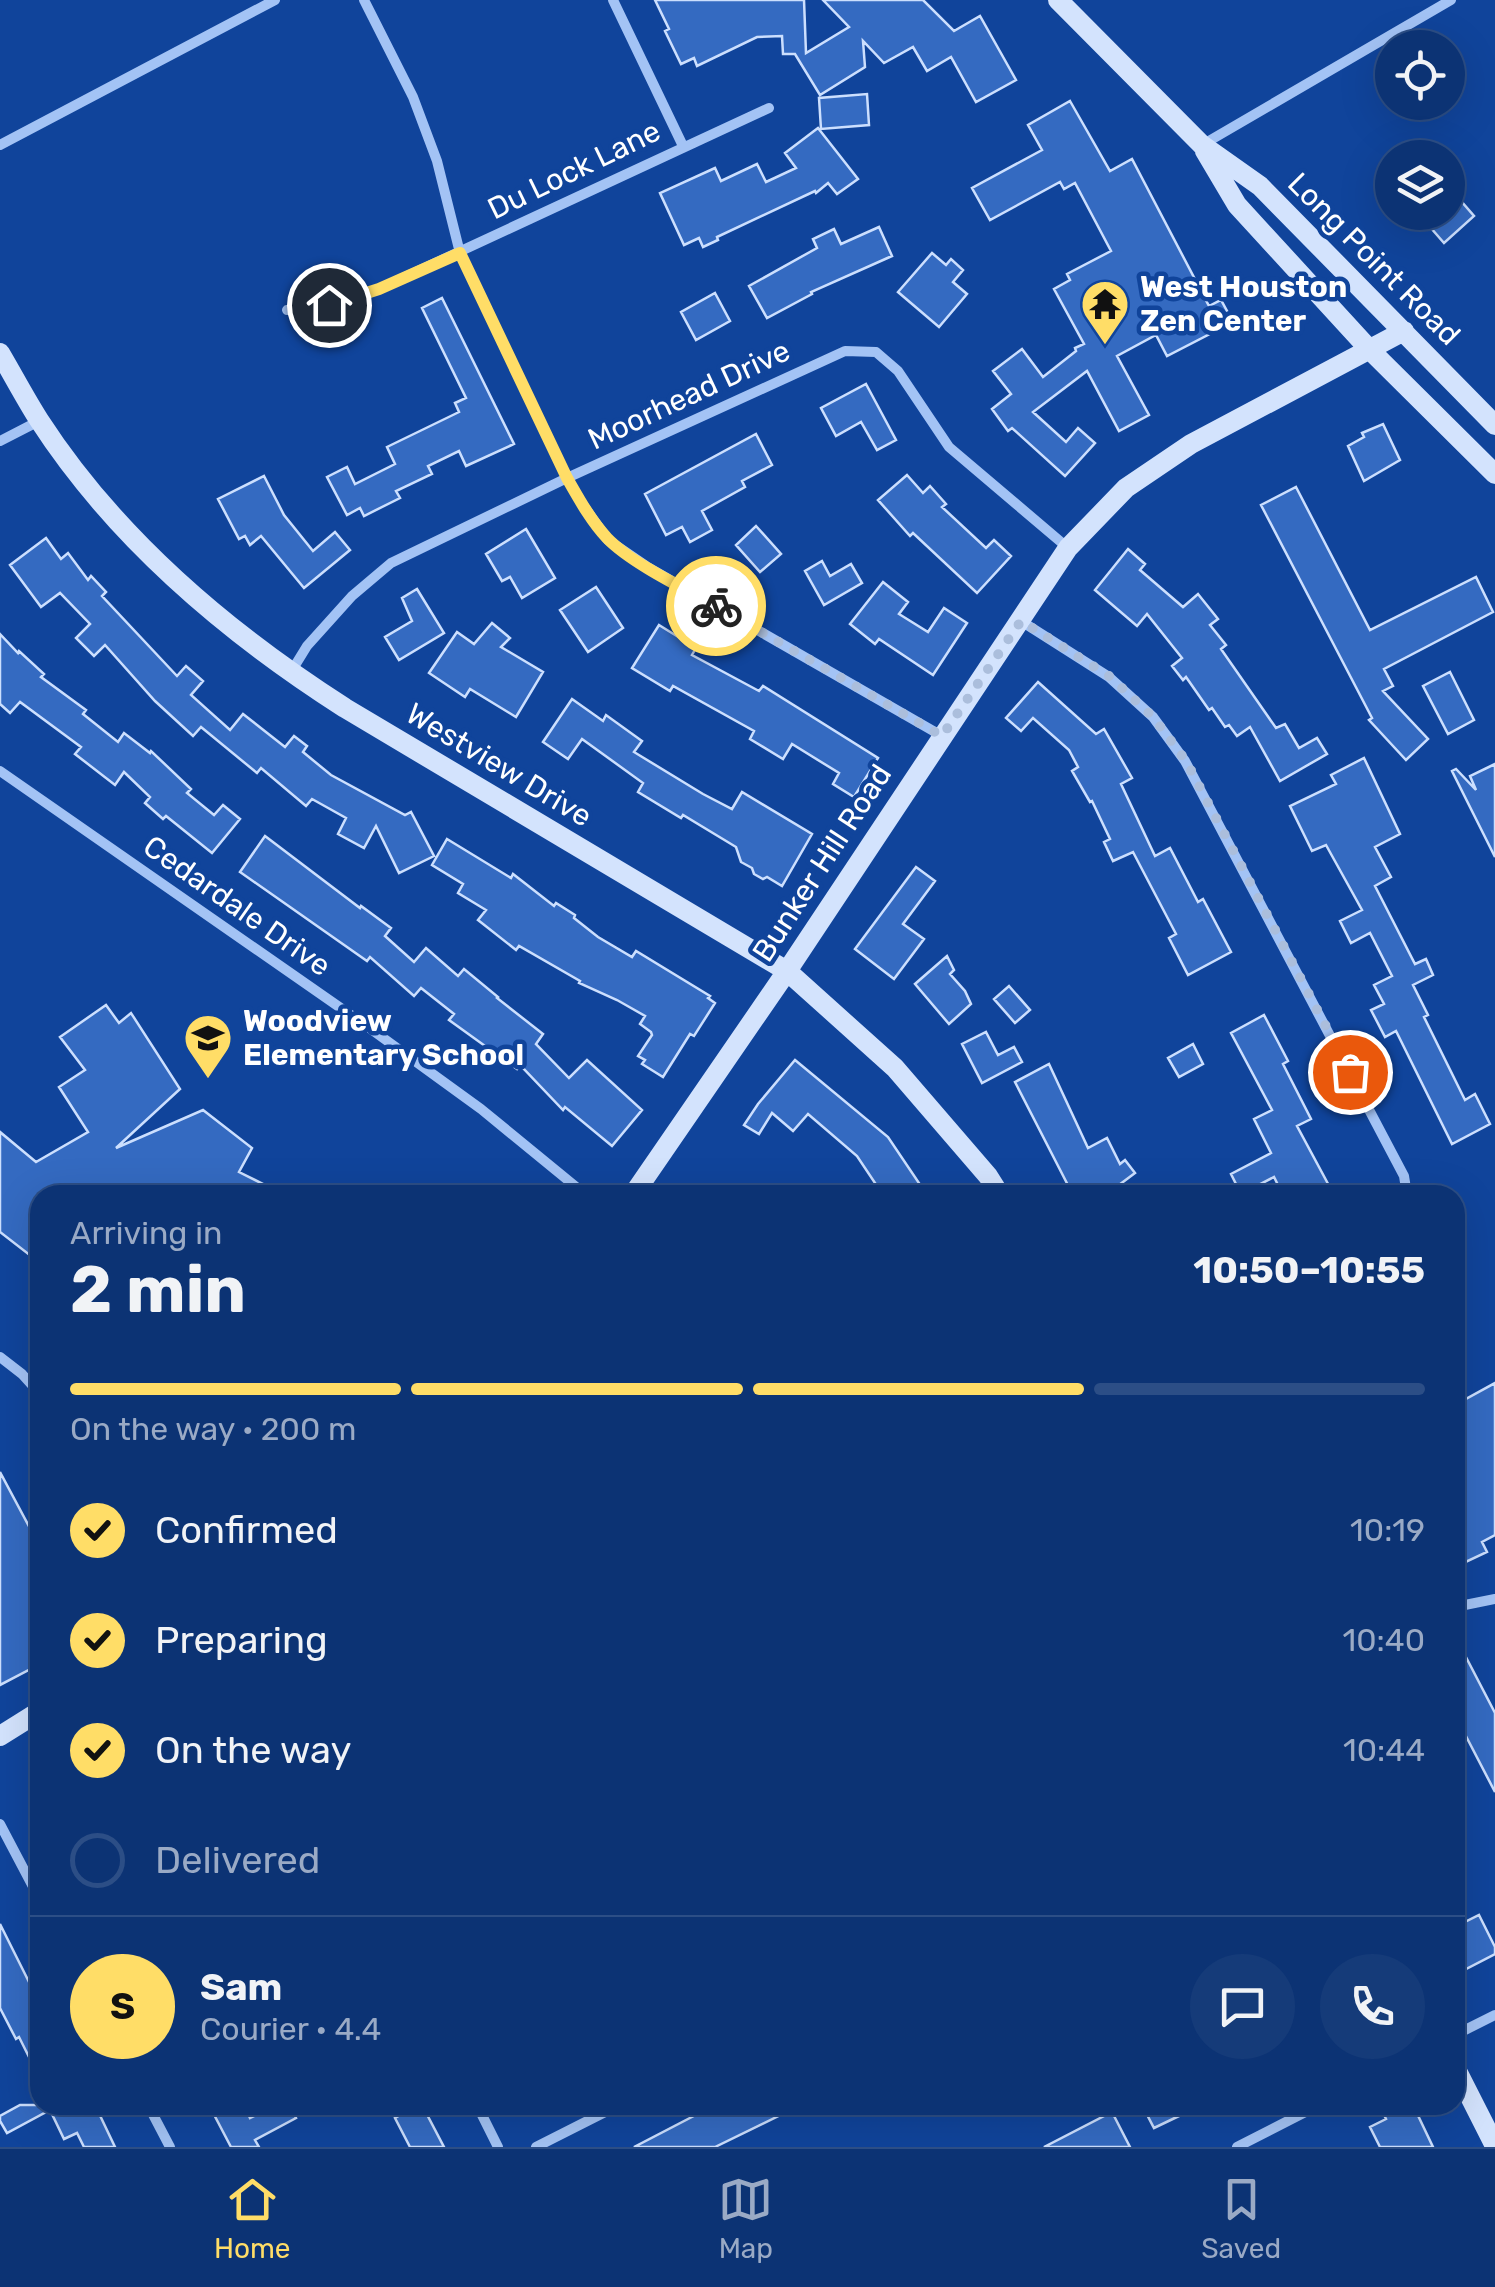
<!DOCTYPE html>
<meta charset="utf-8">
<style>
body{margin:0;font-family:Rubik,sans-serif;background:#153b79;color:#f1f3f6;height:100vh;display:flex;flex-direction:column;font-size:38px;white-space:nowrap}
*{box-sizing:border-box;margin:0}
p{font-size:32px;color:#9aaac5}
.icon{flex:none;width:55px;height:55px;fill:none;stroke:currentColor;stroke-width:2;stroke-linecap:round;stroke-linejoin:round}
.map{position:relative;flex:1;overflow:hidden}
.sheet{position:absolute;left:30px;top:1185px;width:1435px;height:930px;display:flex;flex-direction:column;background:#0c3374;border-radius:30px;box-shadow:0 10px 40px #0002,0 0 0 2px #2c4e86}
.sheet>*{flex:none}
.buttons{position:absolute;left:1375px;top:30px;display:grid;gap:20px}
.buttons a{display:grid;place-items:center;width:90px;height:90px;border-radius:50%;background:#0c3374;box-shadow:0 10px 40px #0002,0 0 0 2px #2c4e86;font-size:50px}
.pin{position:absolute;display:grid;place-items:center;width:85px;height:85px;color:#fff;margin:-42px;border:5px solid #fff;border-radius:50%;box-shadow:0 2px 10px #0007}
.courier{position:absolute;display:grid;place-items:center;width:100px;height:100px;margin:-50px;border:8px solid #ffdd67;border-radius:50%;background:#fff;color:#222;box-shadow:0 2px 12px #0007}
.head em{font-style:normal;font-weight:700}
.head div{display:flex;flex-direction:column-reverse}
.head{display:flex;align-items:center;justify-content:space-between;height:170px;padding:0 40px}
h1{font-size:65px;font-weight:700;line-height:75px}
.bar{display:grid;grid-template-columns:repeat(4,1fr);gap:15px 10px;align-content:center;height:120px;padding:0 40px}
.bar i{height:12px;border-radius:8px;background:#2c4e86}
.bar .active{background:#ffdd67}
.bar p{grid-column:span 4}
.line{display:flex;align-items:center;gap:25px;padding:0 40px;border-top:2px solid #2c4e86}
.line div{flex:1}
.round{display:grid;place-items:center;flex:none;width:105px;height:105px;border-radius:52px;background:#153b79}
ol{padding:0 40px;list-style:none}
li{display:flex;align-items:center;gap:30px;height:110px}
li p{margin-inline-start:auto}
li .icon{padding:10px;border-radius:50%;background:#ffdd67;color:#111;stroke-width:4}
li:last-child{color:#9aaac5}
li i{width:55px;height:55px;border:5px solid #2c4e86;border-radius:50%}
.tabs{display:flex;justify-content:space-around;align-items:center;height:140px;border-top:2px solid #2c4e86;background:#0c3374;font-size:28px;color:#9aaac5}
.tabs a{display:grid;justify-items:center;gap:5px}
.tabs .active{color:#ffdd67}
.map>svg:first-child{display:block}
.building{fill:#346ac1;stroke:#ccdffe;stroke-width:2.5}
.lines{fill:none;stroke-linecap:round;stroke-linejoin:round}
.street{stroke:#a3c3f5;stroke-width:10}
.secondary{stroke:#d3e3fd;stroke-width:20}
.done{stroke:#abbedc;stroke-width:10;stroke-dasharray:0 18}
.route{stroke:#ffdd67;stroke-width:12}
.labels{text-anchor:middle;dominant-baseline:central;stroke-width:9;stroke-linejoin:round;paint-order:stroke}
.street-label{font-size:30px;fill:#fff;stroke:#10449b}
.poi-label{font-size:30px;font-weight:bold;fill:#fff;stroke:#10449b;text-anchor:start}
</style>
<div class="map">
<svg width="1495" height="2147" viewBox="0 0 1495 2147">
<rect width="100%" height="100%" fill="#10449b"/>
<path class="building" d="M655,0H804L806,53L849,27L823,0H923L954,31L980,16L1016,80L976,102L951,57L927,71L913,47L884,63L863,41L865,67L820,95L795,54H783L782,36L757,37L697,66L694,58L681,64L665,31L669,29Z
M867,94L869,125L821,129L819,98Z
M1070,101L1110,171L1132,159L1209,306L1221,300L1233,322L1167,356L1156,335L1117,356L1149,415L1119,431L1087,371L1033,412L1066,442L1078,428L1095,443L1065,476L1012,428L1008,431L992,409L1011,394L993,371L1022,349L1043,377L1076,351L1075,348L1084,344L1054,289L1070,280L1067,274L1111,251L1075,183L1064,189L1060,182L990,220L972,188L1042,150L1028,125Z
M818,128L858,179L837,194L828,183L816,193L815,191L717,237L718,240L703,247L699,238L684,245L660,193L715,168L721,181L757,164L766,182L796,168L785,153Z
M1448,186L1474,216L1444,243L1417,212H1448Z
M879,227L892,256L811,292L812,294L767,318L749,286L817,248L813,239L834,229L841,244Z
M932,253L946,265L951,259L963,270L953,282L967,294L939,327L898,292Z
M715,293L730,321L696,340L681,312Z
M442,298L514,444L466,466L459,451L428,466L432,474L396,491L400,498L364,516L360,508L347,515L327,477L347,467L355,484L395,464L387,447L459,412L455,403L466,398L422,308Z
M866,384L896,440L877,450L861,422L836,436L821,408Z
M1383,424L1400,460L1364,481L1348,446L1364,437L1362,433Z
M756,434L772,465L742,481L745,487L702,511L712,530L690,542L682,527L666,535L645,494Z
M907,475L923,493L930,486L946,504L942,507L986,548L994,540L1011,556L977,593L913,533L910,536L878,500Z
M264,476L284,515L313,551L335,532L350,550L304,588L261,536L250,545L245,536L239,539L218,499Z
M1296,487L1370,630L1476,577L1493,612L1384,669L1393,686L1383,691L1428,739L1406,760L1369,720L1372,718L1261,505Z
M756,526L781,554L760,572L736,545Z
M526,529L555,578L522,598L510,577L502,581L486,554Z
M46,538L61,559L68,553L88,580L91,576L106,592L102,596L177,676L186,666L203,681L191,695L230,730L243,714L285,747L294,736L307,746L303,752L331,775L405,815L411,812L434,856L399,873L376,826L364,848L338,834L346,818L312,799L306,806L261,768L257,773L201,727L193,736L155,701L105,645L94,656L76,638L90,624L60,593L41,607L10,565Z
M1128,549L1145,564L1140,570L1183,607L1198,594L1218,619L1210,625L1226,645L1221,649L1276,728L1285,724L1299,748L1317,738L1327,754L1280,781L1250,727L1237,736L1229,725L1225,727L1212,708L1209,710L1186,677L1183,680L1172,666L1182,658L1147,614L1137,626L1095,590Z
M822,561L830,576L851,564L862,583L824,605L805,571Z
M883,582L908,602L899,614L928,632L944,608L967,623L933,675L879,639L875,644L850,624Z
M596,587L623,628L588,652L560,610Z
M417,589L444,633L399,660L385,637L412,621L402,598Z
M492,623L510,638L501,647L543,672L516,717L470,689L465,697L429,673L457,632L474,644Z
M659,625L696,648L692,655L759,691L763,686L878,758L854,797L833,784L839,773L792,744L783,759L750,739L754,731L673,686L670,691L632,668Z
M0,634L18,653L19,651L44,674L41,677L86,710L83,714L118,742L124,733L150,753L151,751L191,789L187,793L214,815L223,805L240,819L212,853L166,816L163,819L145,803L150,797L124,772L115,785L75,754L81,747L20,702L10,713L0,704Z
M1450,672L1474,720L1448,734L1423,686Z
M1038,682L1096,734L1104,729L1132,778L1121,784L1155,856L1170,848L1198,902L1203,899L1231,952L1188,975L1169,938L1176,934L1133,852L1113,861L1104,842L1110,839L1092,801L1090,802L1072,771L1078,767L1069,750L1033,718L1021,731L1006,718Z
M572,699L603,721L606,715L642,741L634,752L703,794L732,809L742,792L812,834L782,886L767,877L763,879L754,874L752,868L741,862L736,847L683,815L681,818L638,792L643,783L582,739L568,759L543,742Z
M1364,758L1400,834L1375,847L1391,877L1375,886L1415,964L1426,959L1433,975L1413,985L1428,1015L1424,1017L1465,1100L1475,1094L1490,1124L1452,1144L1396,1031L1385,1037L1371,1010L1384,1004L1374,985L1392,976L1370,933L1351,943L1340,921L1362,910L1326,845L1312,851L1290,806L1336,784L1331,775Z
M1495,764V857L1452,771L1456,769L1476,790L1470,776Z
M265,836L360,908L361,906L391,928L385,936L414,962L426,948L458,976L464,969L498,997L497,998L543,1034L536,1044L569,1078L587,1060L642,1110L612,1146L565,1107L563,1110L520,1065L517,1069L449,1020L454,1014L421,988L414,996L370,957L367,961L240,872Z
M447,839L511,878L513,874L554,906L556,903L575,915L574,918L598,937L632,957L636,951L710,996L708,998L715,1003L694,1036L690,1034L663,1077L642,1064L645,1060L638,1056L652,1035L651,1032L640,1024L645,1016L617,1000L579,983L580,981L519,946L516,950L478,920L486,910L458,893L463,884L432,865Z
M916,867L935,881L903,924L924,939L894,979L855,949Z
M947,956L954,970L950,974L965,991L971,1004L949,1024L915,984Z
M1009,986L1030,1010L1015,1023L994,999Z
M106,1005L119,1023L131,1013L180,1089L116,1148L203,1110L252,1148L239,1172L285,1195H40V1263L0,1232V1132L36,1162L88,1132L59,1087L85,1070L60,1037Z
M1264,1015L1288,1061L1283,1064L1311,1119L1297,1126L1334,1195H1283L1274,1177L1241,1194L1231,1174L1271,1153L1254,1119L1272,1110L1231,1033Z
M986,1032L998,1055L1014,1047L1022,1062L982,1083L962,1044Z
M1193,1044L1203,1064L1179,1077L1168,1058Z
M795,1060L888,1137L927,1195H883L857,1156L808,1114L793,1131L772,1113L759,1134L744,1125L758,1104Z
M1049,1064L1088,1148L1107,1138L1120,1164L1125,1160L1135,1173L1115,1188L1118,1195H1073L1015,1082Z
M1495,1383V1535L1482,1542L1487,1552L1455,1567V1405Z
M0,1472L40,1547V1664L0,1685Z
M1455,1636L1495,1713V1792L1455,1715Z
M1479,1915L1495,1947V1954L1466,1969L1455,1947V1927Z
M0,1924L40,2004V2079L19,2037L16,2039L0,2008Z
M20,2105H95L115,2147H84L77,2133L64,2139L50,2110L7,2133L0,2121V2116Z
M209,2105H244L250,2118L276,2105H289L296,2118L255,2140L259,2147H231Z
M419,2105H422L444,2147H410L395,2118Z
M715,2105H801L715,2147H634Z
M1142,2105H1202L1154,2128Z
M1379,2105H1413L1433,2147H1380L1370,2127L1386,2119Z
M1112,2112L1130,2147H1044Z"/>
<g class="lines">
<path class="street" d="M364,0L413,97L437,161L460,253L567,478L583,505L608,540L646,566L942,736
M613,0L683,146
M0,145L275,0
M1202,145L1451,0
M287,310L329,305L379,289L769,108
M0,441L39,421
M1021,621L1109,677L1153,717L1185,761L1404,1176L1407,1195
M291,672L307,646L352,596L391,563L567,478L845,351L876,352L898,371L949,447L1068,548
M0,771L368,1027L481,1109L586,1195
M0,1357L22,1374L40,1394
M1455,1607L1495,1599
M0,1824L40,1900
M1455,2035L1495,2015
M148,2105L170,2147
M477,2105L498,2147
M536,2147L619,2105
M1237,2147L1319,2105"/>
<path class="secondary" d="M1058,0L1202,145L1260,186L1495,425
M1205,151L1237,205L1369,349L1495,474
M0,353C13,375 25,398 39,420C116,539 226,632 345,708L787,971L895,1068L988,1176L1000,1195
M633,1195L787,971L1068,548L1126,488L1191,444L1404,331
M0,1736L40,1711
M1455,2067L1495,2146"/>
</g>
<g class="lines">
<path class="done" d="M716,606L942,736L1021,621L1109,676L1153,717L1186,761L1350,1072"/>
<path class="route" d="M329,305L379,289L460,253L567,478C579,499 591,521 607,538C631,563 685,589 716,606"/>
</g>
<defs>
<g id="temple-pin" transform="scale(2.5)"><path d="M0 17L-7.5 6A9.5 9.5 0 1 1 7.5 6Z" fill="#ffdd67" stroke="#10449b"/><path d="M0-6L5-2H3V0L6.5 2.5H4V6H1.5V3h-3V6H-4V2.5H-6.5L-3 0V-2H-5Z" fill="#111"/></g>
<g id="school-pin" transform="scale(2.5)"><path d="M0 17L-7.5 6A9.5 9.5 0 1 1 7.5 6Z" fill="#ffdd67" stroke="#10449b"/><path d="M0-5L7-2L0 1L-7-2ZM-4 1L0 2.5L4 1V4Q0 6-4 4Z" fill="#111"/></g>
</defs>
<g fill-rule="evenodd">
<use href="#temple-pin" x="1105" y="304"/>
<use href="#school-pin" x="208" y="1038"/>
</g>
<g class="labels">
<g class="street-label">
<text transform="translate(574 170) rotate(-26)">Du Lock Lane</text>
<text transform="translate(1374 259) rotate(45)">Long Point Road</text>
<text transform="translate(689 395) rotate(-25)">Moorhead Drive</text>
<text transform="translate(499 765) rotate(31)">Westview Drive</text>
<text transform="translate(822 863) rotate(-57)">Bunker Hill Road</text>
<text transform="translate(237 906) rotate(35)">Cedardale Drive</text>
</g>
<g class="poi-label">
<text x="1140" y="287">West Houston<tspan x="1140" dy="34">Zen Center</tspan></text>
<text x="243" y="1021">Woodview<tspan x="243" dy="34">Elementary School</tspan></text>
</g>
</g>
</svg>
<div class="buttons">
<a><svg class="icon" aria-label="locate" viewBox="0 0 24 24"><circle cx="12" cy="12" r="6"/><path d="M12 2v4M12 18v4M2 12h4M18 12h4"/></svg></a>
<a><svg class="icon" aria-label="layers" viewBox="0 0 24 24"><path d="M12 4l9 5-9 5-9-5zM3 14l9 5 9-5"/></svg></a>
</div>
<div class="pin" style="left:1350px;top:1072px;background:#ea580c"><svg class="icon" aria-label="bag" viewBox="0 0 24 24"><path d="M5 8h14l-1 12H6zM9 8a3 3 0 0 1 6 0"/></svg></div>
<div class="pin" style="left:329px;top:305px;background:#1f2937"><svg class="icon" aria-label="home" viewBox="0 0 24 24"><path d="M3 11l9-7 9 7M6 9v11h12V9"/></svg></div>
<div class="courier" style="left:716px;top:606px"><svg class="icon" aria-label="bike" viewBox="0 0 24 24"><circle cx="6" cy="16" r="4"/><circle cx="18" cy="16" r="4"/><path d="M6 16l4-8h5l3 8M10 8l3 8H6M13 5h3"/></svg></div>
<section class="sheet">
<div class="head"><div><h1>2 min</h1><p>Arriving in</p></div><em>10:50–10:55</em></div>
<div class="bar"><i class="active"></i><i class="active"></i><i class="active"></i><i></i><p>On the way · 200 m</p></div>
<ol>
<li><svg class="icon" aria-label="check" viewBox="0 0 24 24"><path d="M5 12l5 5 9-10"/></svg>Confirmed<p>10:19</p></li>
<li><svg class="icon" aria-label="check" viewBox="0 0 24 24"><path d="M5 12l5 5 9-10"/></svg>Preparing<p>10:40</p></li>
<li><svg class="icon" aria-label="check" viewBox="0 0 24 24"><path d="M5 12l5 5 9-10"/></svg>On the way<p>10:44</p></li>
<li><i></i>Delivered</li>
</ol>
<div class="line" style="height:180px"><b class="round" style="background:#ffdd67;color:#111">S</b><div><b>Sam</b><p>Courier · 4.4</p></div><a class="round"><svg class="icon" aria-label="chat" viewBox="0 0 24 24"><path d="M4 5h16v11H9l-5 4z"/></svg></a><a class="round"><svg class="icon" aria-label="phone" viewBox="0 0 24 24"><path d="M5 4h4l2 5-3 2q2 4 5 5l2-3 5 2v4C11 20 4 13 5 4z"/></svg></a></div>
</section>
</div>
<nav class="tabs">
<a class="active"><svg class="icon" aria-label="home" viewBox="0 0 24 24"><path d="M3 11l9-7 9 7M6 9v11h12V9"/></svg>Home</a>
<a><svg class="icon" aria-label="map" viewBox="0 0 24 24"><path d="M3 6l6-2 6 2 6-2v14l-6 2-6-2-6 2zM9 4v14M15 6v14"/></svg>Map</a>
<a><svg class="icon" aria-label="saved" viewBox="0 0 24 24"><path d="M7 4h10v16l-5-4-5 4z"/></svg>Saved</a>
</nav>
